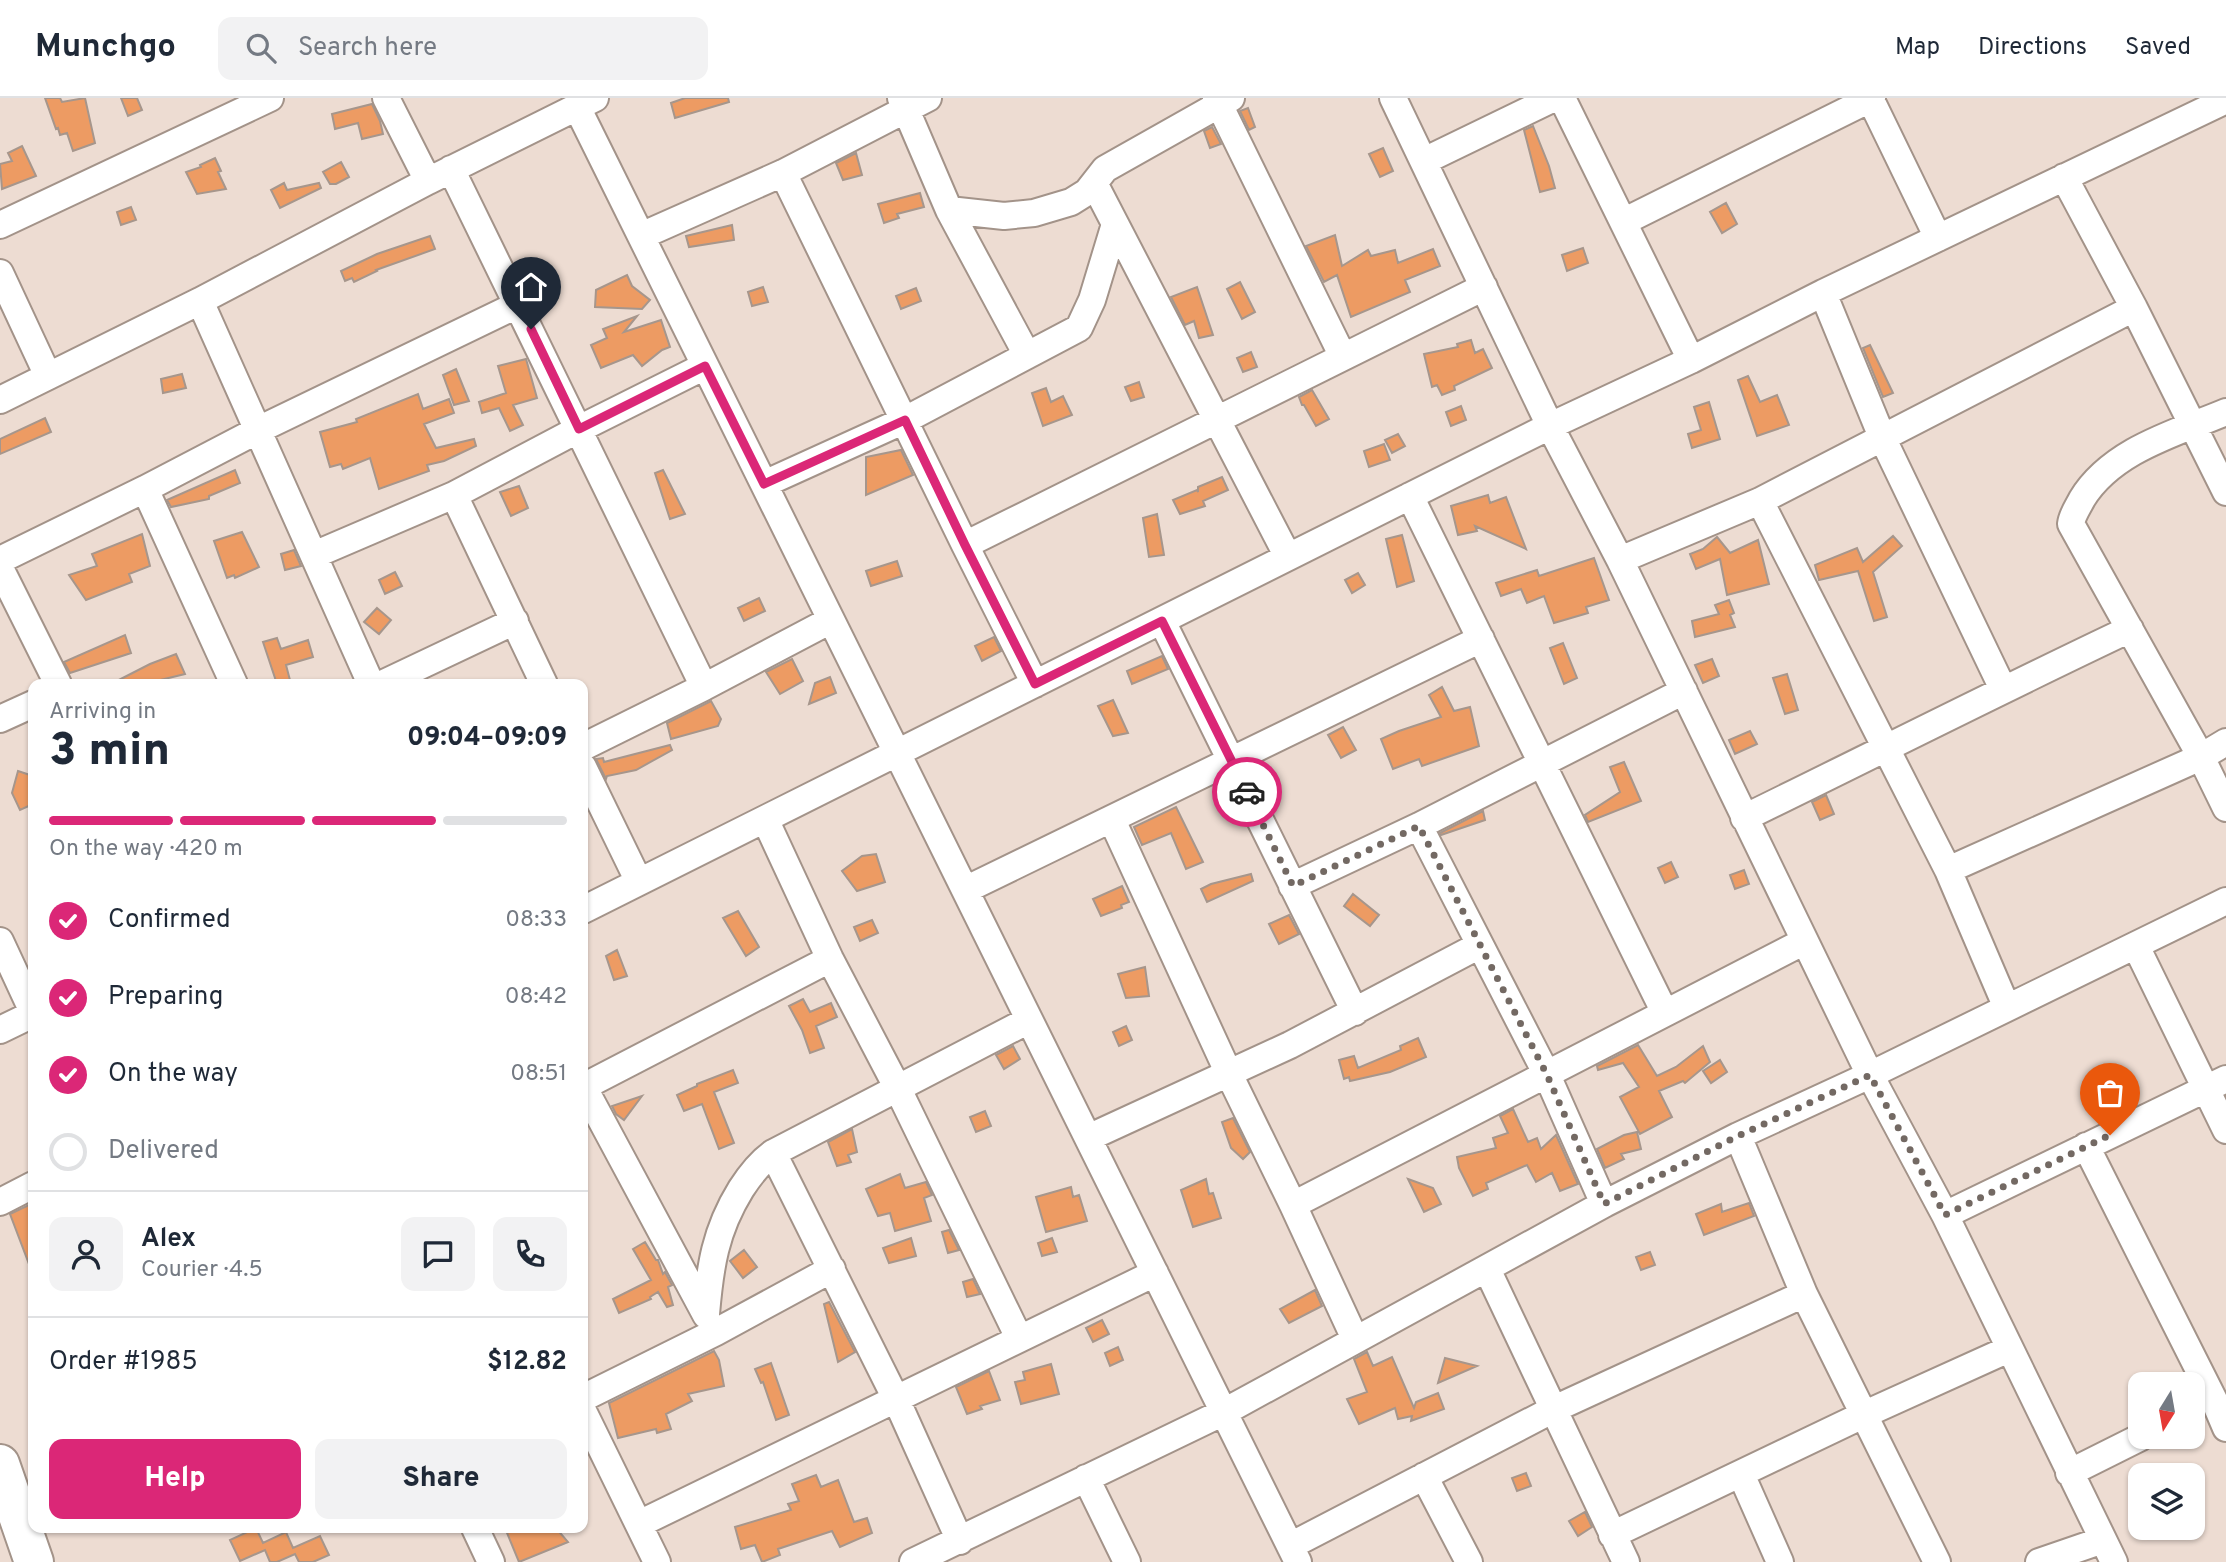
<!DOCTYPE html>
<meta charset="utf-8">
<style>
body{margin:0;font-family:Overpass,sans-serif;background:#f2f2f3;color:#1f2937;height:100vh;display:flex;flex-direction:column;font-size:26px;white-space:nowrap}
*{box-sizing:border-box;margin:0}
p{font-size:23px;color:#747a83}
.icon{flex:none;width:38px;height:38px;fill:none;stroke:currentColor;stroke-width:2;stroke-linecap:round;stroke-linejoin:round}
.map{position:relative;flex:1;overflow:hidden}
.side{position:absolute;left:28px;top:581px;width:560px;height:854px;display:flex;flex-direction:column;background:#fff;border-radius:14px;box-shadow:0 2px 5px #0004}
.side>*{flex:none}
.needle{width:46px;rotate:191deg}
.buttons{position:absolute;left:2128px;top:1274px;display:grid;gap:14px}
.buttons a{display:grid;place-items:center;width:77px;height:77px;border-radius:14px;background:#fff;box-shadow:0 2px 5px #0004;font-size:35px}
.pin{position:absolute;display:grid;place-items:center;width:60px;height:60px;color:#fff;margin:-72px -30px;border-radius:50% 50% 50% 0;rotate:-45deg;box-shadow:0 0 7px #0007}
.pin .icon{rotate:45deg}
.courier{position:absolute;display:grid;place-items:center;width:70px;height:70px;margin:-35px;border:5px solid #db2777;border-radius:50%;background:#fff;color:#222;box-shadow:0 2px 9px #0007}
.summary em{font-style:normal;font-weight:800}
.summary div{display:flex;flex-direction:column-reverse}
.summary{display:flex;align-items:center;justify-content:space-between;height:119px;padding:0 21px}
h1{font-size:46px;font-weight:800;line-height:52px}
.bar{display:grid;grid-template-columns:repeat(4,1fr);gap:10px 7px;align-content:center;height:84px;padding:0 21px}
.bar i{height:9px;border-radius:5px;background:#e0e1e3}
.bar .selected{background:#db2777}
.bar p{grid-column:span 4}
.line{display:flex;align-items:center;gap:18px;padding:0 21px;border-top:2px solid #e0e1e3}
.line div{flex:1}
.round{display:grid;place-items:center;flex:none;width:74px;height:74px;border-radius:14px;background:#f2f2f3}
ol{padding:0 21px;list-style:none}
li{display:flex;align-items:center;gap:21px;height:77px}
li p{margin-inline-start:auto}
li .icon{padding:7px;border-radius:50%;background:#db2777;color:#fff;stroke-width:4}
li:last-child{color:#747a83}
li i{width:38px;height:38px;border:4px solid #e0e1e3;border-radius:50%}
.primary-button{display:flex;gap:14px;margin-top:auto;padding:14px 21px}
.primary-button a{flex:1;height:80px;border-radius:14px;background:#db2777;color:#fff;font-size:28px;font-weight:800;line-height:80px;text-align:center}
.primary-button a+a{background:#f2f2f3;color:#1f2937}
header{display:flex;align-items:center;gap:42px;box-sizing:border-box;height:98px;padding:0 35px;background:#fff;border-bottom:2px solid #e0e1e3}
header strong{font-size:33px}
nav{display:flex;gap:38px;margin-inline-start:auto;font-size:24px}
.search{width:490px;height:63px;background:#f2f2f3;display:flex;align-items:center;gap:18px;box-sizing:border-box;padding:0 24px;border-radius:14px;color:#747a83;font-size:26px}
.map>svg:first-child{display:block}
.building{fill:#ed9b63;stroke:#a6968c;stroke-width:2}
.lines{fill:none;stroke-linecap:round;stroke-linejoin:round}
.minor-casing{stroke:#a39389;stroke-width:30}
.highway-casing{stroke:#a39389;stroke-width:42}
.minor{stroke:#fff;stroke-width:26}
.highway{stroke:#fff;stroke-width:38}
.done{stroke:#736963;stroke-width:7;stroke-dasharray:0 12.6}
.route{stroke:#db2777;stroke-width:9}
</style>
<header>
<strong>Munchgo</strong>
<div class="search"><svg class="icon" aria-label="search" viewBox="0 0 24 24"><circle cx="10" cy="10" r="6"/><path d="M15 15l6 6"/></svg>Search here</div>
<nav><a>Map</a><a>Directions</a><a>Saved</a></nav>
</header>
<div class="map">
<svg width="2226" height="1464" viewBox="0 0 2226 1464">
<rect width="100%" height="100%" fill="#eddcd2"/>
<path class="building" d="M45,0H60L62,4L85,0L95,45L73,53L67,35L60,37L58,30L56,31Z
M121,0H137L142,12L128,18Z
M685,0H728L729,4L675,20L671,5Z
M372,6L380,23L383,36L362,41L358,25L335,31L332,16Z
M1248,10L1255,29L1249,32L1240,13Z
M1533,28L1549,68L1555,90L1540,94L1524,32Z
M1212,29L1221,46L1210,50L1204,33Z
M22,48L36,78L2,91L0,66L12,63L8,55Z
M1383,50L1393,73L1380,79L1369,56Z
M856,55L862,77L843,82L836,65Z
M215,60L221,73L218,74L226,91L197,96L186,74L201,69L200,67Z
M341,64L349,79L336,86H330L323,74Z
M284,85L287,92L319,85L321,90L280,110L271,92Z
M920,95L924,109L897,116L899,120L884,125L878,106Z
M1726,105L1737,126L1722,135L1710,114Z
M131,109L136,122L121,127L117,114Z
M732,127L734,142L689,149L686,138Z
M1335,137L1342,168L1368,152L1371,158L1395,152L1398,165L1433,151L1440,168L1405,182L1410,194L1351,219L1337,177L1324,184L1306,148Z
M430,138L435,151L376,172L377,173L354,184L352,180L345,183L341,173L377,156Z
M1583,150L1588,165L1567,173L1562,157Z
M627,177L632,188L650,202L642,211L595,209L596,192Z
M1240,184L1255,214L1242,221L1227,191Z
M763,189L768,204L752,208L748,194Z
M1197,189L1213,237L1199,240L1194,223L1185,227L1171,199Z
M916,190L921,203L901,211L896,198Z
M637,218L624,234L661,222L670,249L662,252L642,268L633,257L601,270L591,247L607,240L603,231Z
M1471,242L1475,255L1483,251L1492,270L1454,288L1455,292L1442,297L1437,287L1432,289L1424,256L1458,249L1457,246Z
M1870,247L1893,295L1883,299L1863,250Z
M1251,254L1257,269L1243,274L1237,260Z
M526,261L537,300L513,307L523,327L510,333L499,310L482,315L479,304L506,295L498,268Z
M456,271L469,303L454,307L443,277Z
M182,276L186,290L163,295L161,281Z
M1748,278L1760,304L1777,297L1789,327L1757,338L1738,282Z
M1139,284L1144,299L1131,303L1125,289Z
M1046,290L1051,304L1063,298L1072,317L1043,328L1032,295Z
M1312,292L1329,321L1316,328L1304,307H1302L1299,299Z
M418,296L423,311L449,301L454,315L424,326L436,350L474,341L476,348L444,363L427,367L429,373L379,391L370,360L343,371L341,366L330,369L320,334L357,324L356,321Z
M1709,304L1720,341L1692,350L1688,336L1701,332L1694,309Z
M1461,308L1466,322L1451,328L1446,314Z
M45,320L51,334L0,356V341Z
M1398,336L1405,348L1392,355L1385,342Z
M1384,346L1390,362L1369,369L1364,353Z
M901,352L913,377L866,397V359Z
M235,372L240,385L209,398V401L171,409L167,402Z
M663,372L685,416L670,421L655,375Z
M1222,379L1228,392L1203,403L1205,408L1180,416L1173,402L1197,392L1198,394V389Z
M519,388L528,410L511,418L500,394Z
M1488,397L1490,405L1506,399L1526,451L1475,428L1477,433L1458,437L1451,408Z
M1157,416L1164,457L1149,459L1143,420Z
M242,434L259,469L235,480L234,477L227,480L214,443Z
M142,436L150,468L129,476L132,484L86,502L69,477L97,468L92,456Z
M1402,437L1414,483L1397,489L1386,441Z
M1893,438L1902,448L1873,474L1887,519L1874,523L1858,473L1819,482L1815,467L1857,450L1863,464Z
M1717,439L1730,455L1758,442L1769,486L1727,497L1720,461L1696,471L1690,456L1703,451Z
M294,452L301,468L285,472L281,456Z
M1594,460L1609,502L1586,509L1588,515L1554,525L1544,498L1527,505L1521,491L1501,498L1496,485L1537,472L1539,478Z
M897,463L902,478L871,488L866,473Z
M395,474L402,488L385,496L379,482Z
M1358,475L1365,487L1352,495L1345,482Z
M759,500L765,513L744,523L738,510Z
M1729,502L1734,515L1730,517L1735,529L1695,539L1692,523L1719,516L1715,507Z
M377,510L391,522L379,536L364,524Z
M125,537L131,555L70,575L64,564Z
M994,539L1001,553L982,563L975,548Z
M277,540L281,551L308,542L313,559L286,567L291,586H277L263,544Z
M1563,545L1577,580L1564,586L1550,550Z
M176,556L185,576L144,586H111L150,566Z
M1162,558L1168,571L1132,586L1127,573Z
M792,561L803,583L780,596L766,574Z
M1712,561L1719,578L1703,585L1695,567Z
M1787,576L1798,612L1785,616L1773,580Z
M830,579L836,595L809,606L815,585Z
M1442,589L1454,613L1470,609L1479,648L1422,668L1419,661L1393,671L1381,641L1399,633L1441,619L1429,597Z
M1113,602L1128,635L1113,638L1098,608Z
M711,603L721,621L718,628L671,641L667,625Z
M1343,629L1356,652L1341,660L1328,637Z
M1750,633L1757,646L1735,656L1729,642Z
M670,647L672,652L636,672L607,678L606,681L596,661L603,660L604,664Z
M1624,664L1641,703L1588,724L1585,717L1620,694L1610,669Z
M18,673L33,678V706L20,712L12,695Z
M1826,697L1834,716L1820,722L1812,704Z
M1176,709L1203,764L1186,771L1171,735L1142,747L1134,729Z
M1483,713L1485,722L1441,737L1440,735Z
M876,756L885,784L857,793L842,773L862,758Z
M1671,764L1678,779L1665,785L1658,770Z
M1744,772L1749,786L1735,791L1730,777Z
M1251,776L1253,783L1207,804L1201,791L1211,786Z
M1122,788L1129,804L1121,807L1122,810L1101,818L1093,801Z
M1353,796L1379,817L1370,828L1344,808Z
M738,813L759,849L746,858L723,820Z
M1289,817L1299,836L1279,846L1269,826Z
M872,822L878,835L860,843L854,829Z
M617,852L627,878L614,882L606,858Z
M1145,869L1149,898L1126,900L1118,876Z
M803,901L810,914L831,905L837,919L816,928L824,950L810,955L802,932L789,908Z
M1126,928L1132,942L1119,948L1113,934Z
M1418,940L1426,959L1390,974L1350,983L1349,979L1344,981L1339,962L1354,958L1358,970L1401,952L1400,948Z
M1638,947L1657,978L1676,969L1703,948L1710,964L1685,985L1683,983L1659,993L1672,1019L1640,1036L1620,999L1639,989L1623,965L1598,972L1597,968Z
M1013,948L1020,961L1004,971L996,957Z
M1720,962L1727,974L1711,985L1703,973Z
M733,972L738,985L714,994L734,1045L719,1051L702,1006L684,1013L677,997L697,988V986Z
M642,998L624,1022L616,1016L612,1008Z
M1513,1011L1528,1044L1537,1040L1541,1051L1556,1037L1578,1086L1560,1093L1552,1075L1536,1084L1527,1067L1486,1085L1488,1091L1473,1098L1459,1070L1457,1059L1496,1050L1493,1040L1508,1035L1500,1018Z
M985,1013L991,1028L976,1034L970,1019Z
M1233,1020L1250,1054L1243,1061L1231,1050L1222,1024Z
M852,1031L857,1054L848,1057L851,1064L837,1068L828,1044Z
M1637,1034L1641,1051L1621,1056L1624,1061L1605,1070L1597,1051L1624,1037Z
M900,1076L905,1090L926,1084L932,1097L924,1100L931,1123L895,1133L890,1115L878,1118L866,1091Z
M1206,1081L1209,1096L1213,1095L1221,1120L1193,1129L1181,1092Z
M1408,1081L1433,1090L1441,1106L1424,1114Z
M1071,1089L1073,1099L1079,1097L1087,1123L1046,1134L1036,1099Z
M33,1105V1173L32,1174L10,1116Z
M1749,1105L1754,1118L1704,1137L1696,1116L1721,1106L1722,1114Z
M949,1132L959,1152L948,1155L942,1134Z
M911,1140L916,1158L889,1165L883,1150Z
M1052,1140L1057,1154L1042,1158L1038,1145Z
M645,1144L656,1162H658L663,1176L665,1174L672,1187L668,1189L673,1207L667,1209L658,1194L650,1199L651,1201L619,1215L613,1201L651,1182L633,1151Z
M744,1152L757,1169L743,1180L730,1163Z
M1650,1154L1655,1167L1641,1172L1636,1159Z
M973,1181L980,1196L967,1199L963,1184Z
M1315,1192L1322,1208L1289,1225L1280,1211Z
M829,1204L855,1254L838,1264L824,1206Z
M1102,1222L1109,1236L1093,1244L1086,1230Z
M1118,1249L1123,1262L1110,1268L1105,1255Z
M714,1253L719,1262L724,1288L688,1296L692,1303L666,1316L671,1331L657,1335L656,1331L618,1340L609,1305Z
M1367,1254L1373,1268L1392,1259L1414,1310L1416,1304L1438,1295L1444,1311L1411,1323L1412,1318L1398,1321L1395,1310L1359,1326L1347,1301L1367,1294L1354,1261Z
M1445,1260L1477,1268L1438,1285Z
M771,1265L789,1317L776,1322L763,1284L761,1285L755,1271Z
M1051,1266L1059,1296L1021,1306L1015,1284L1025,1282L1023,1274Z
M989,1273L1000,1302L980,1308L982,1311L967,1316L956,1289Z
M1526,1375L1531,1388L1517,1393L1512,1380Z
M816,1377L821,1389L838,1382L854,1424L867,1420L872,1435L840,1449L832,1433L778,1451L780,1457L762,1464L755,1447L741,1451L735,1429L791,1412L788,1406L799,1403L792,1386Z
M1585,1414L1592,1429L1578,1438L1569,1423Z
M256,1430L263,1445L286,1434L293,1450L320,1438L329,1457L313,1464H299L295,1456L277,1464H270L265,1452L240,1463L230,1442Z
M505,1430H556L568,1444L519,1464Z"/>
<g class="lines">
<g class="minor-casing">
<path id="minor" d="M386,0L428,83
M901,0L949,112L1027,257
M1216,0L1343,259
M1393,0L1550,328L1620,462L1870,977L1945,1117L2114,1464
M1562,0L1691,262
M1870,0L1938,140
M577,9L1298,1464
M1424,63L1554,0
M451,71L704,589
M783,75L965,447L1035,586
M2064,79L2134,210L2226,394
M1094,85L1288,459
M949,112L1004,118L1034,115L1071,104L1087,94L1105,71L1231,0
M1623,124L1872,0
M0,127L270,0
M641,138L783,75L928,0
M0,175L48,278
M1823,195L1882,339L2003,591
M200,203L371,586
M0,302L200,203L428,83L595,0
M2226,314C2176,335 2112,352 2082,401C2078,409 2072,417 2071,426L2201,659L2226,710
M764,386L905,322L1079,230L1092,202L1115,126
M145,391L234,586
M454,397L544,586
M1410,398L1665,915
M1760,403L1948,772L2007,910
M965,447L1484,189
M314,457L454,397L579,331L705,268
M0,462L145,391L258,332L519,206
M1620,462L1760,403L2134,210
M0,470L58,586
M1162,523L1355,914
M382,586L515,523
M0,621L33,606
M583,649L704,589L831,522
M583,669L639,784
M1744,720C1873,657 2001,592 2130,531
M765,721L830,861L897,989L1019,1240
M1112,722L1229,976L1293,1107L1355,1241
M1419,728L1547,977L1604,1106
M1948,772L2201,659L2226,644
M1292,788L1419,728L1684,593
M965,792L1481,541
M583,812L1550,328L1691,262L1823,195L2226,2
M0,843L33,914
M2136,848L2226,1032
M0,932L33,916
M583,988L706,1217
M583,989L830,861
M1738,1038L1804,1196L1937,1464
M1088,1040L1290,947L1480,847
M2086,1048L2214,1302L2226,1330
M773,1055L896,1301L960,1443
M0,1104L33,1087
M1293,1107L1805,843
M1945,1117L2226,981
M1487,1171L1626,1464
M706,1216C710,1169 715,1133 741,1091C750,1077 759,1065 773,1055L1029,922
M583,1300L716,1234L832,1171
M583,1313L657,1464
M2069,1375L2141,1339
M1741,1376L1780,1464
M1424,1378L1469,1464
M1086,1380L1127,1464
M639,1426L1155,1175
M475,1430L491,1464
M1612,1437L1863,1317L2009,1251
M1290,1448L1552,1312L1804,1196
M913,1464L1224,1314L1604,1106L1738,1038L1870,977L2226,803
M2039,1464L2103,1442"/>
</g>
<g class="highway-casing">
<path id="highway" d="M0,1366L34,1464"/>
</g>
<use href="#minor" class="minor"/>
<use href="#highway" class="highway"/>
</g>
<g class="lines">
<path class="done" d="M1247,694L1293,788L1419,728L1547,977L1604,1106L1738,1038L1870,977L1945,1117L2110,1037"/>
<path class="route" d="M531,231L579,331L705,268L764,386L905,322L965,447L1035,586L1162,523L1247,694"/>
</g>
</svg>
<div class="buttons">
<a><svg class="needle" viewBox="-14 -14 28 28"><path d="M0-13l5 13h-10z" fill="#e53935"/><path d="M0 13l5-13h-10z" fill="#747a83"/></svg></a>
<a><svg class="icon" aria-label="layers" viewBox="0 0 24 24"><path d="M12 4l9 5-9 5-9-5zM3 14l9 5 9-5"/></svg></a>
</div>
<div class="pin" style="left:2110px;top:1037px;background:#ea580c"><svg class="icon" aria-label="bag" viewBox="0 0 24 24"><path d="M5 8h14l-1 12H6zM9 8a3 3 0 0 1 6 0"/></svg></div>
<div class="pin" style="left:531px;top:231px;background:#1f2937"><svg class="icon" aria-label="home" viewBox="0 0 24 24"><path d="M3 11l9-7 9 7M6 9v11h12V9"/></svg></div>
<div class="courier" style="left:1247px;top:694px"><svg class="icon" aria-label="car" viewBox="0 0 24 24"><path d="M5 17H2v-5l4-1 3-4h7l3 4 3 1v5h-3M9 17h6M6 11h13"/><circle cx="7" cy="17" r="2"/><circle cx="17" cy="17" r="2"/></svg></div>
<section class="side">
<div class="summary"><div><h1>3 min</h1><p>Arriving in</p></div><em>09:04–09:09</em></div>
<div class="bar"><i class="selected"></i><i class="selected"></i><i class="selected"></i><i></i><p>On the way · 420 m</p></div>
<ol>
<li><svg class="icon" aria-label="check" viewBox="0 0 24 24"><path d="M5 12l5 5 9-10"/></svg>Confirmed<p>08:33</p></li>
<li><svg class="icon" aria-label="check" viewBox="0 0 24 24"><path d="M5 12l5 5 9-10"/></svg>Preparing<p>08:42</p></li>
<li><svg class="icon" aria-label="check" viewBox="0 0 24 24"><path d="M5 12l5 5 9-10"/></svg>On the way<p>08:51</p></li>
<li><i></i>Delivered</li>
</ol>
<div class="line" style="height:126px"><a class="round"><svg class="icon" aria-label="person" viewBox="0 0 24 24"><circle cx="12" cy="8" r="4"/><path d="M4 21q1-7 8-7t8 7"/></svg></a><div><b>Alex</b><p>Courier · 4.5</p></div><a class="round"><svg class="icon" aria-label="chat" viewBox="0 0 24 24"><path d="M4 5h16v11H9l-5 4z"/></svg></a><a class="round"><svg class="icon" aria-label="phone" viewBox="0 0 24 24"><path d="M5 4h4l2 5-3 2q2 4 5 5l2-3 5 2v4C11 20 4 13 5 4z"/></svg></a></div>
<div class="line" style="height:91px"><div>Order #1985</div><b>$12.82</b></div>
<div class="primary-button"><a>Help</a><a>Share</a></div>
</section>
</div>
